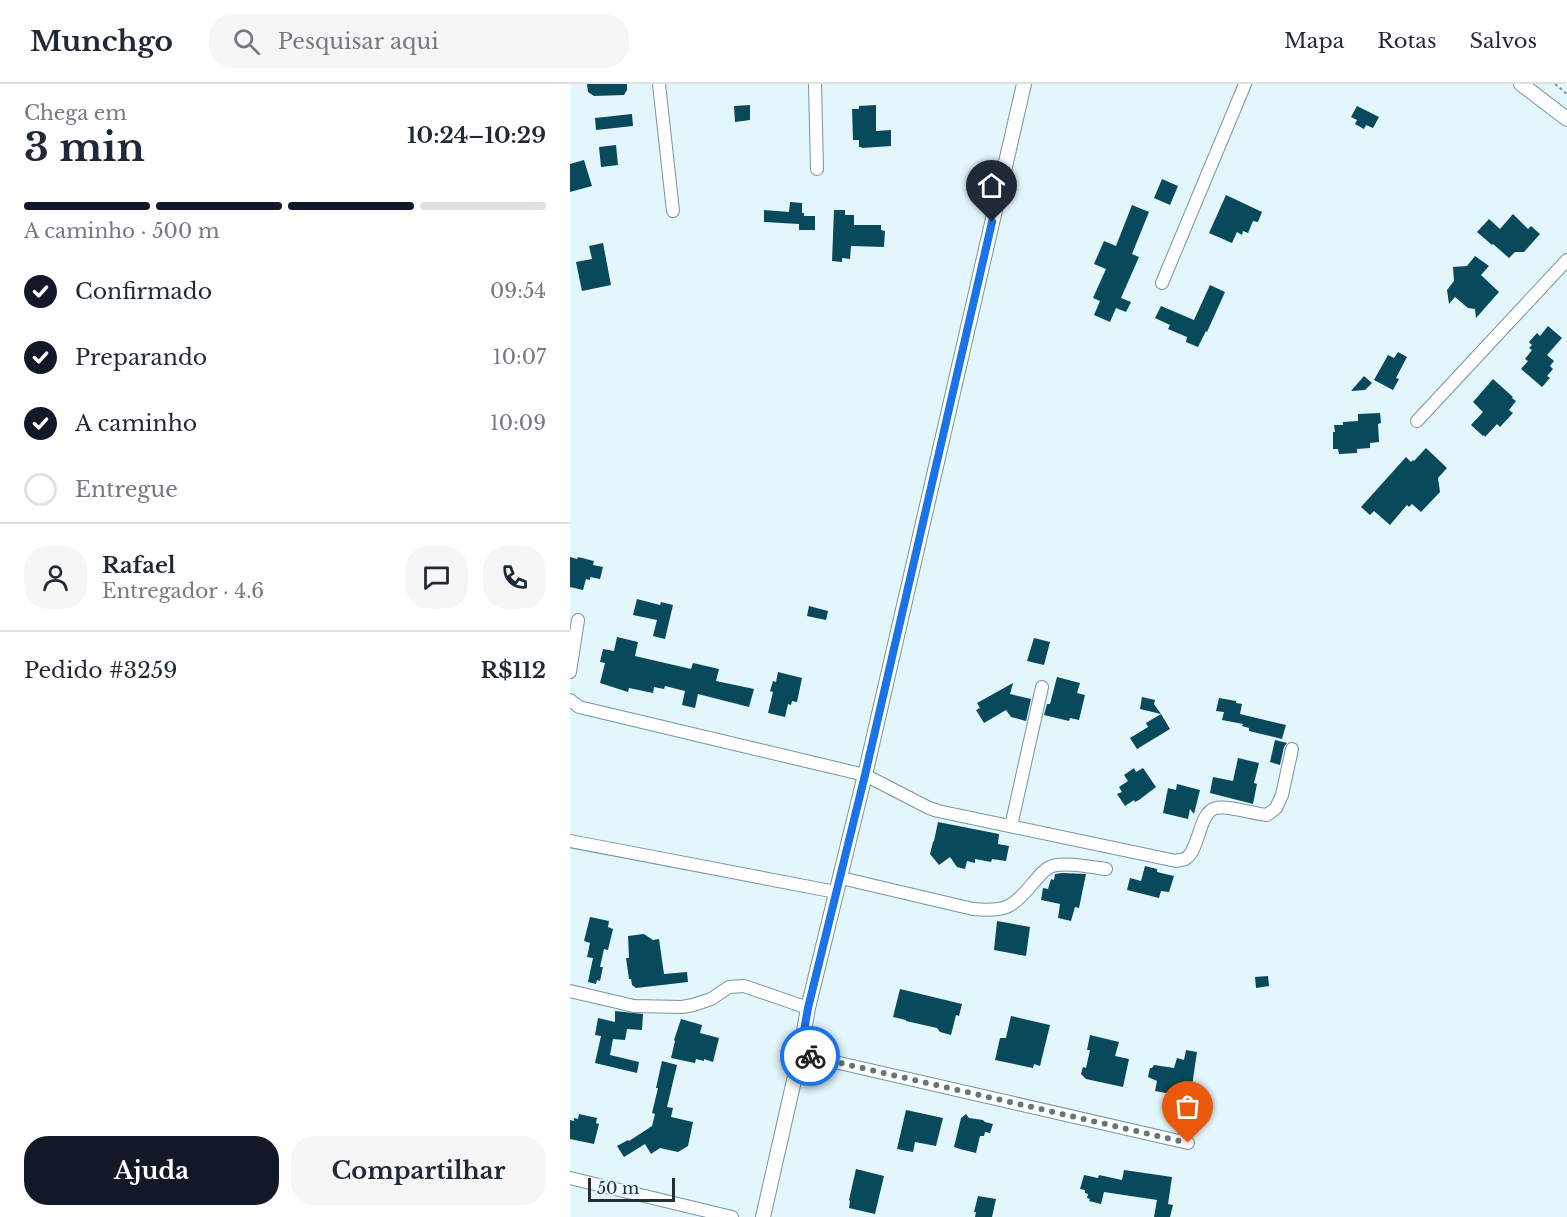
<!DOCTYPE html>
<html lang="pt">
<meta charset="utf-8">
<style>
body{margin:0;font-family:"Libre Baskerville",serif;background:#f6f6f7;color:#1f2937;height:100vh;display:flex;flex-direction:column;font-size:22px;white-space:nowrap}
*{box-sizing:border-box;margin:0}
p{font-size:20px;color:#747a83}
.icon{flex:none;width:33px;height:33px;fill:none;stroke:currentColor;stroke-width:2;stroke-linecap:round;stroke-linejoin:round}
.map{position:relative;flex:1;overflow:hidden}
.details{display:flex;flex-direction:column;background:#fff;width:570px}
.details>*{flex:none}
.scale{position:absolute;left:18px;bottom:15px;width:87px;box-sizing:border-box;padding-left:6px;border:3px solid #232f33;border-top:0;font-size:16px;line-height:21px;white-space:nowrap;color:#232f33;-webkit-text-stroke:4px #e3f6fc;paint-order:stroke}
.pin{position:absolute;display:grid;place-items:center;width:51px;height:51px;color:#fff;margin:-62px -26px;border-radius:50% 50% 50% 0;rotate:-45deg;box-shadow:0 0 6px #0007}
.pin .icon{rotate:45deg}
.courier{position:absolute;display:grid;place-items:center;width:60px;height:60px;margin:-30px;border:4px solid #1a73e8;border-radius:50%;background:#fff;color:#222;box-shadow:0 2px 8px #0007}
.overview em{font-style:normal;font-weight:800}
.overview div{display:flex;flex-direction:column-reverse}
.overview{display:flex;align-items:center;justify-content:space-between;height:102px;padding:0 24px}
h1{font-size:39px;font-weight:800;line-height:45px}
.bar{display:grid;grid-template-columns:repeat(4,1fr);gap:9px 6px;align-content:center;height:72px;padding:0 24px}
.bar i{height:8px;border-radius:4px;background:#e0e1e3}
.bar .on{background:#111827}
.bar p{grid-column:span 4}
.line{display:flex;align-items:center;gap:15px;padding:0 24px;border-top:2px solid #e0e1e3}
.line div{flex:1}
.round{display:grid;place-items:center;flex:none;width:63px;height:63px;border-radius:24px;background:#f6f6f7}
ol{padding:0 24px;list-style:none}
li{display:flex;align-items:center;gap:18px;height:66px}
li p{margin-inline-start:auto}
li .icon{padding:6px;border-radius:50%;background:#111827;color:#fff;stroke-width:4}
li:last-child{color:#747a83}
li i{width:33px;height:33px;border:3px solid #e0e1e3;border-radius:50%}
.button{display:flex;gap:12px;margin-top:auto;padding:12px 24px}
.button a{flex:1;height:69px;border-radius:24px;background:#111827;color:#fff;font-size:24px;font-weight:800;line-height:69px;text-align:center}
.button a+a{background:#f6f6f7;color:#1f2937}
header{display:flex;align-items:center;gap:36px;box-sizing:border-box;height:84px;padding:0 30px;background:#fff;border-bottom:2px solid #e0e1e3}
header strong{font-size:28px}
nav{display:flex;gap:33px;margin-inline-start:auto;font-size:21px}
.search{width:420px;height:54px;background:#f6f6f7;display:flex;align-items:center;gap:15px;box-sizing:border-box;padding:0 21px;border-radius:24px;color:#747a83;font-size:22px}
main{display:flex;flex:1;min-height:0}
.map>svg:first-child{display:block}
.building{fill:#084a5b}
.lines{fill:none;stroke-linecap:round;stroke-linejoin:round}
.minor-casing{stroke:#77949f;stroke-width:14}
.tertiary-casing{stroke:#77949f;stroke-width:16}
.path{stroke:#829196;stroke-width:2;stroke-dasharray:3 3;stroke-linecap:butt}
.minor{stroke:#fff;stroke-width:12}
.tertiary{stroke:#fff;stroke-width:14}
.done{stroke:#667579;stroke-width:6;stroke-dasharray:0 10.8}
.route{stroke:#1a73e8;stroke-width:8}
</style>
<header>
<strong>Munchgo</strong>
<div class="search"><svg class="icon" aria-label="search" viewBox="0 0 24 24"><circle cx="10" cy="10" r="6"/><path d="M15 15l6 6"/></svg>Pesquisar aqui</div>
<nav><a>Mapa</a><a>Rotas</a><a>Salvos</a></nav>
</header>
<main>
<section class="details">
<div class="overview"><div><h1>3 min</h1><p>Chega em</p></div><em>10:24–10:29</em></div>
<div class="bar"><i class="on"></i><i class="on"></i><i class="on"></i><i></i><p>A caminho · 500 m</p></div>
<ol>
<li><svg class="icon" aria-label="check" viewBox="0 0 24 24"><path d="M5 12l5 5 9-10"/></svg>Confirmado<p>09:54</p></li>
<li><svg class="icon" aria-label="check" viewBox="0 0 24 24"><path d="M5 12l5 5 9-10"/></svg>Preparando<p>10:07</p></li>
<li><svg class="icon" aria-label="check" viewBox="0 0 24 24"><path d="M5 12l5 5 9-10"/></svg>A caminho<p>10:09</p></li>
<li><i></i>Entregue</li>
</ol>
<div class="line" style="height:108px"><a class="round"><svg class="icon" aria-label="person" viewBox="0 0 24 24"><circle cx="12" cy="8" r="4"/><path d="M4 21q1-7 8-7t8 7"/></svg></a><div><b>Rafael</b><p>Entregador · 4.6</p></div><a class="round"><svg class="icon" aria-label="chat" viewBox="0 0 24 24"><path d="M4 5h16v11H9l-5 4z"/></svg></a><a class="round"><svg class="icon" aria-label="phone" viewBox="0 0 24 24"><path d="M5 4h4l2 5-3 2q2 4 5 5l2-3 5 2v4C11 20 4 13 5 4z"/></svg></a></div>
<div class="line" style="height:78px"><div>Pedido #3259</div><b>R$112</b></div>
<div class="button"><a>Ajuda</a><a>Compartilhar</a></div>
</section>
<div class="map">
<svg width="997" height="1133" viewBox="0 0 997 1133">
<rect width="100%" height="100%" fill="#e3f6fc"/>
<path class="building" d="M17,0H57V6L54,11L24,12L18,8Z
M180,21V36L165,38L164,22Z
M306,21V47L321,46V62L292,64L291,63H289V56H283L282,25H289V22Z
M787,22L809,33L803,44L796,41L794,45L785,40L787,36L781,33Z
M62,30L63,42L26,46L25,34Z
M46,61L48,81L31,83L29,63Z
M14,76L22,102L0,108V80Z
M592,95L608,102L600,121L584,114Z
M656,111L692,128L688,138L683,137L678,149L673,147L672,151L667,148L662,159L639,149Z
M220,118L232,119V129H234V132H245V146H229V140L194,138V126L219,128Z
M562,121L579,128L562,170L569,173L551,214L561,218L556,228L546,224L540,238L524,231L530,217L523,214L536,185L524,180L534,157L546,162Z
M264,126H275V131H284V141H311V146L315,147L314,163L281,162L280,175L272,174V178L262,177Z
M943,130L958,145L961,142L970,150L954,168H945L939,174L923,160L922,161L907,148L919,135L930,145Z
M33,159L41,201L12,207L6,178L22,175L19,162Z
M905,172L919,182L911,191L929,208L906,234L905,225L898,224L885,213L879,220L877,206L884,197L883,183L897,182Z
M640,201L655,208L637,248L636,247L628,263L616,258L617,253L598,245L600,241L585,234L591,222L624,236Z
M978,242L992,254L977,271L984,277L980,282L983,285L977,292L980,294L972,303L951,285L958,277L955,275L962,266L959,264L962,261L959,258L967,249L970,252Z
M828,268L837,273L826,294L829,295L823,306L804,296L818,271L824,274Z
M794,292L802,299L795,306L781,307Z
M923,295L943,313L942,314L946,317L939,326L943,329L930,343L927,340L915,353L914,351L913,352L901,341L913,328L903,318Z
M810,329L811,339L808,340L809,358L800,359V364L787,365V369L769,370L768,365H763V348H765L764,341H773V338L788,337V330Z
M856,364L877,384L868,394L870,408L851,428L842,420L839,423L837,421L820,441L804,427L800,431L791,423L836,373L841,378L843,376L844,377Z
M0,473L7,475L8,473L24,477L23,481L33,483L30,495L20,493V496L16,495L13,506L0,503Z
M67,515L90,521L91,518L103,521L95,555L83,552L87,536L63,531Z
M239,522L258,527L256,536L237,532Z
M47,553L68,558L65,572L121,585L123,579L149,585L146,597L184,605L179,623L128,610L125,624L112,621L115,607L95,602L94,605L84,603L83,609L59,604L58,608L30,599L35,579L30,578L33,565L44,567Z
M464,554L480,558L474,581L457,577Z
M208,588L232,594L227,618L222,617L221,621L218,620L215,633L198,629L203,608L200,607L203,597L206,598Z
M487,593L510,599L507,609L515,611L509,636L500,634L499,637L474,631L477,620H480Z
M443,599L440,610L461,615L456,637L441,633L436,626L414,639L406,626L410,624L407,619Z
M572,613L585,616L584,620L591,630L570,625Z
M649,614L666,617V619L672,620L670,630L716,641L712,655L679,647V644L672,642L673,640L652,636L654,628L646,627Z
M591,630L600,645L567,665L560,654L578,643L576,639Z
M705,656L717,659L714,663L710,681L700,678Z
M668,674L689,679L684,699L687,700L683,720L640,709L643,693L663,697Z
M564,684L566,688L573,684L586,703L569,716L565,718L564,716L555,722L547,710L552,708L549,703L558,697L554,691Z
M607,700L630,706L624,730L620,725L618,735L593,729L598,704L606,706Z
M368,738L429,750L428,760L439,762L436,777L422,775L421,778L405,775V779L397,777L395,785L387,783L380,773L369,781L360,770L363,758L364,757Z
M575,782L587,785V788L604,792L599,808L591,807L589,814L557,806L560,794L571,797Z
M492,789L516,790L509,824L505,823L501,837L488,834L490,820L471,816L473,804L478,805L481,795L484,796L485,790Z
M20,833L39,837L38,843L43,845L38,866L34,865L30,883H33L30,897L27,896L26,900L18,898L23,874L17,873L20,859L14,857Z
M427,837L460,843L456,872L424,866Z
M74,850L83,856L89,855L94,890L117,888L118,898L66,904L62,901L61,895H59L56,874H59L58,852Z
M698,892L699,902L686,904L685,893Z
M330,905L392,920L389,932L386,931L381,951L370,948L367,944L336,937V936L323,933Z
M45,927L73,930L72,946L57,945L55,956L43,955L40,971L69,978L67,989L25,979L31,952L25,951L28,934L45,938Z
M441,932L480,941L470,982L464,980L463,984L425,976L430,954H436Z
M111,935L132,941L130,949L149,954L143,978L134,975V977L126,975L125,979L101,974L105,957L104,956Z
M520,951L549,958L545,972L559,975L553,1003L516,995L511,990L513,983L516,984L520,966H517Z
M616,966L627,968L622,1002L625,1003L623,1014L585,1007L587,997L578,993L580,984H582L584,981L604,984L607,974L614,976Z
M92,977L107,981L97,1023L103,1024L101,1033L123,1038L118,1062L108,1068L90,1064L81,1070L75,1060L54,1073L47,1062L58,1056L59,1057L82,1042L85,1030L82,1029L88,1004H86Z
M336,1026L373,1034L366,1062L345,1058L343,1068L327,1065Z
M9,1030L27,1034L26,1039L29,1040L24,1060L0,1055V1036L4,1037V1034L8,1035Z
M396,1030L399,1034L413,1036L415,1038L423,1040L420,1049L415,1048L414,1052H410L406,1069L390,1065L384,1063L391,1034Z
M286,1085L314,1092L305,1130L279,1124L280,1117L279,1116Z
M554,1086L602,1093L598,1120L603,1121L600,1133H584L587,1116L534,1108L531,1120L519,1117L520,1115L517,1114L518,1110L515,1109V1106L510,1105L514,1091L528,1094L529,1091L552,1096Z
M408,1112L426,1115L422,1133H405L406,1128H404Z"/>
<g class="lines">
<g class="minor-casing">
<path id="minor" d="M89,0L103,127
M245,0L247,85
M592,199L675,0
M847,337L997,176
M0,588L8,536
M0,616L9,623L295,691L359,724L368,727L606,777C609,776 612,776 615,775C630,767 628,728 646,724C657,721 684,730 697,731L706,724L712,711L722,665
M441,742L472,603
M0,757L266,808
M271,794L403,825C435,828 443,824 463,799C468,794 473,786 480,783C492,777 522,783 536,785
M0,907L64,922L112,923L123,921L141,915L159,903L174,902L238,924
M230,970L618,1059
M0,1094L162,1133"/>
</g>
<g class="tertiary-casing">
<path id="tertiary" d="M951,0L997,35
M193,1133L230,970L238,924L295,691L454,0"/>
</g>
<path class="path" d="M985,0L997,10"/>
<use href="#minor" class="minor"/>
<use href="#tertiary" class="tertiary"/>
</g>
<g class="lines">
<path class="done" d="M240,972L618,1059"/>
<path class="route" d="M240,972L230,970L238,924L295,691L422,138"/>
</g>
</svg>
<div class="scale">50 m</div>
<div class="pin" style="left:618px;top:1059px;background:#ea580c"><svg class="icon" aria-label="bag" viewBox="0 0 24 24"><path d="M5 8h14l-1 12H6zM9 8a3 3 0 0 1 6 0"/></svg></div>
<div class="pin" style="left:422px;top:138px;background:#1f2937"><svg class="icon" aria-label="home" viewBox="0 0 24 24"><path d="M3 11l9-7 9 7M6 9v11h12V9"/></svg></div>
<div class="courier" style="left:240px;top:972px"><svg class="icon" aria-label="bike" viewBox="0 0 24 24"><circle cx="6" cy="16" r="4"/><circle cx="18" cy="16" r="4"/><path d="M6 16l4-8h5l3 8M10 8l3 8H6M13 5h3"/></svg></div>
</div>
</main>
